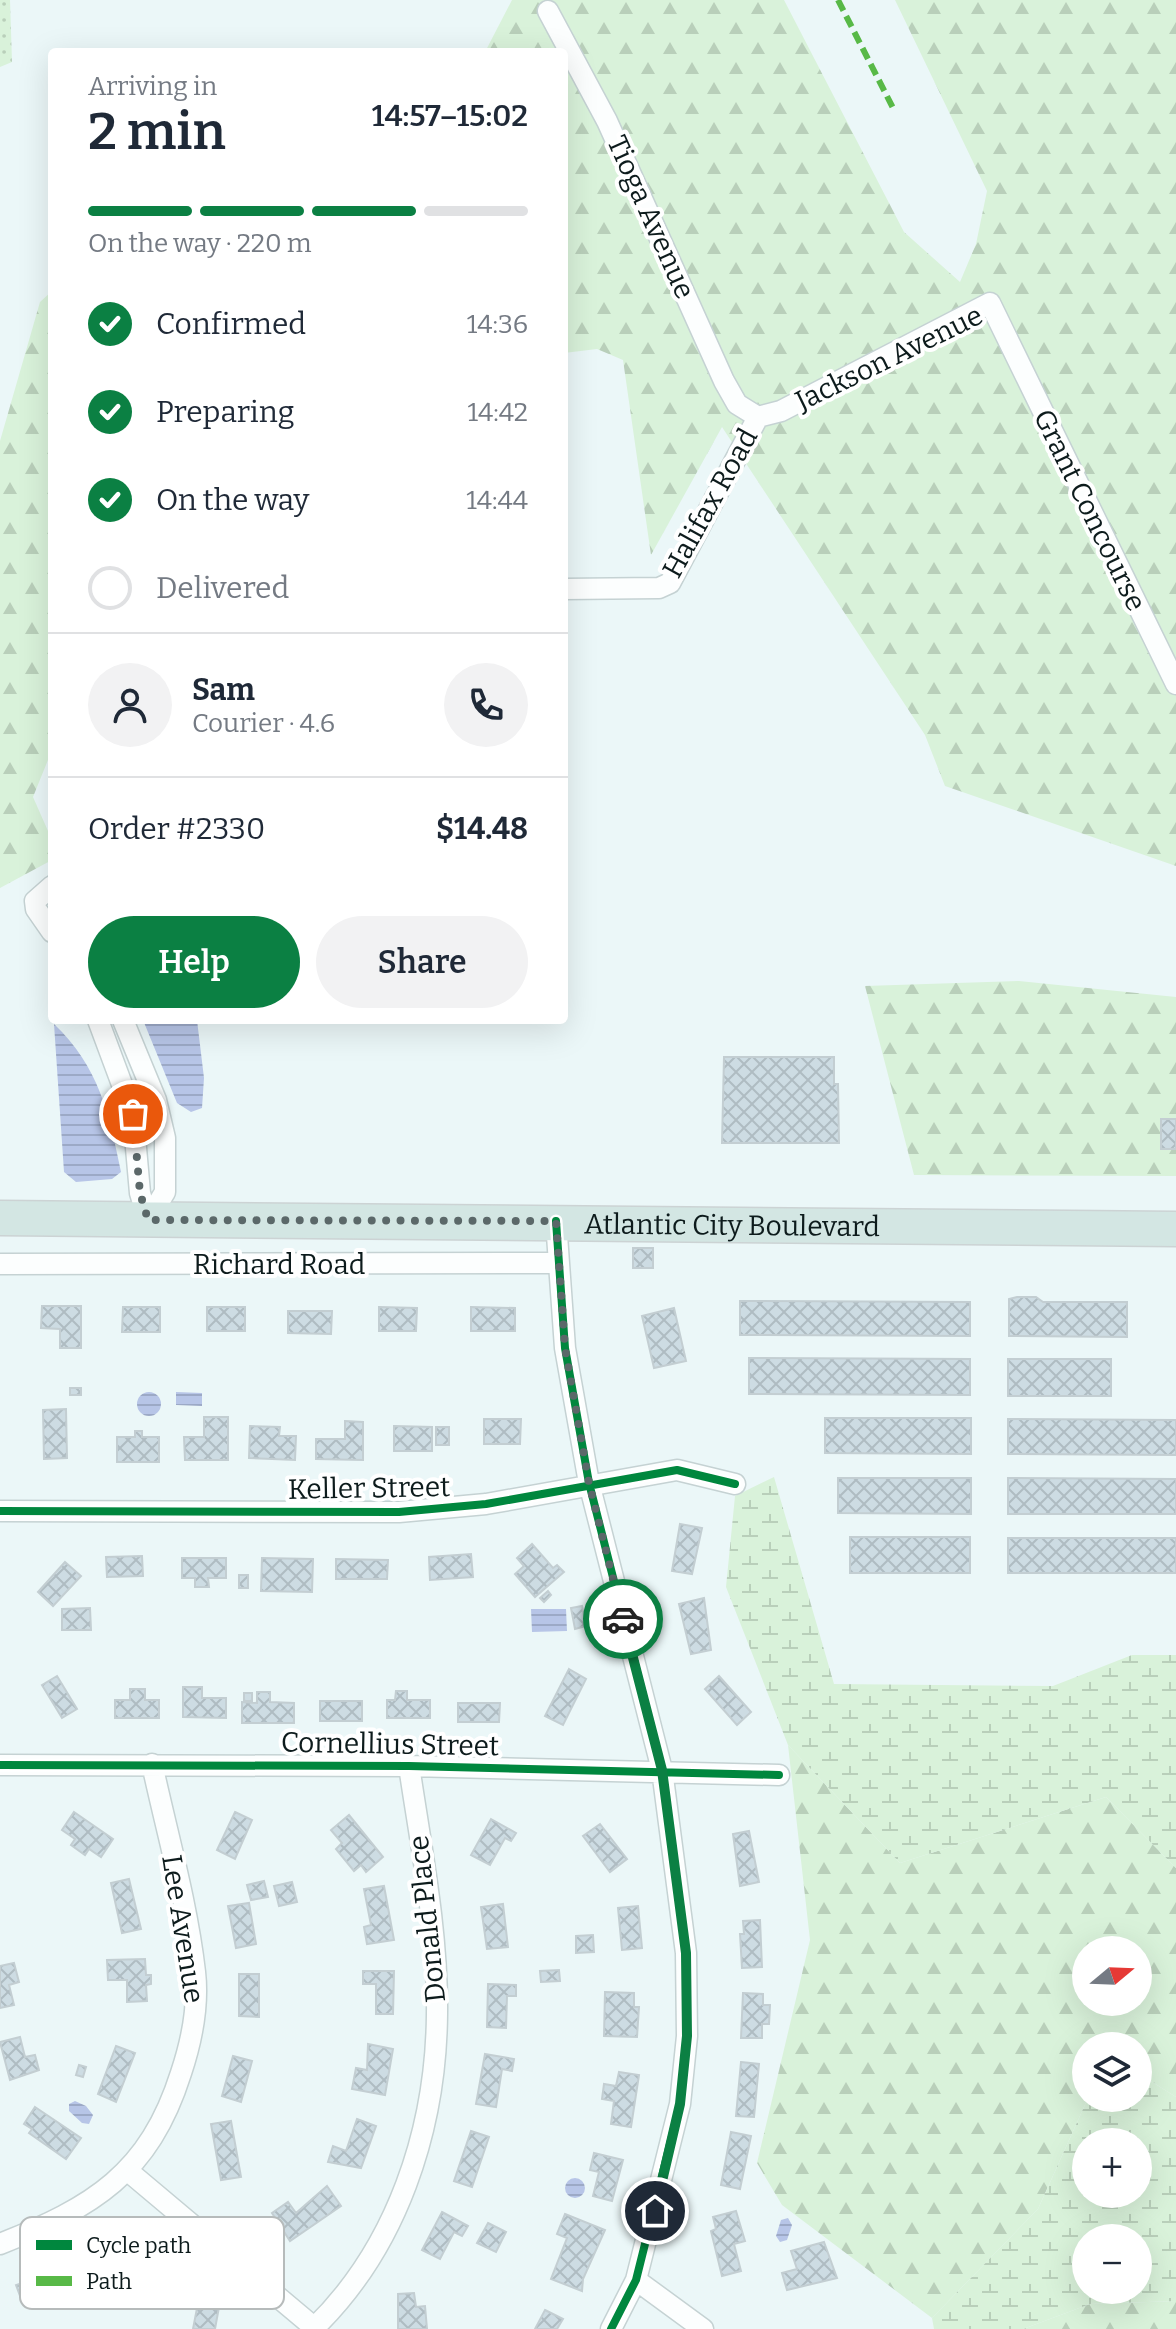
<!DOCTYPE html>
<meta charset="utf-8">
<style>
body{margin:0;font-family:Bitter,serif;background:#f2f2f3;color:#1f2937;height:100vh;display:flex;flex-direction:column;font-size:30px;white-space:nowrap}
*{box-sizing:border-box;margin:0}
p{font-size:26px;color:#747a83}
.icon{flex:none;width:44px;height:44px;fill:none;stroke:currentColor;stroke-width:2;stroke-linecap:round;stroke-linejoin:round}
.map{position:relative;flex:1;overflow:hidden}
.details{position:absolute;left:48px;top:48px;width:520px;height:976px;display:flex;flex-direction:column;background:#fff;border-radius:8px;box-shadow:0 8px 32px #0002}
.details>*{flex:none}
.needle{width:52px;rotate:71deg}
.controls{position:absolute;left:1072px;top:1936px;display:grid;gap:16px}
.controls a{display:grid;place-items:center;width:80px;height:80px;border-radius:50%;background:#fff;box-shadow:0 8px 32px #0002;font-size:40px}
.pin{position:absolute;display:grid;place-items:center;width:68px;height:68px;color:#fff;margin:-34px;border:4px solid #fff;border-radius:50%;box-shadow:0 2px 8px #0007}
.courier{position:absolute;display:grid;place-items:center;width:80px;height:80px;margin:-40px;border:6px solid #0b8043;border-radius:50%;background:#fff;color:#222;box-shadow:0 2px 10px #0007}
.summary em{font-style:normal;font-weight:600}
.summary div{display:flex;flex-direction:column-reverse}
.summary{display:flex;align-items:center;justify-content:space-between;height:136px;padding:0 40px}
h1{font-size:52px;font-weight:600;line-height:60px}
.bar{display:grid;grid-template-columns:repeat(4,1fr);gap:12px 8px;align-content:center;height:96px;padding:0 40px}
.bar i{height:10px;border-radius:6px;background:#e0e1e3}
.bar .active{background:#0b8043}
.bar p{grid-column:span 4}
.line{display:flex;align-items:center;gap:20px;padding:0 40px;border-top:2px solid #e0e1e3}
.line div{flex:1}
.round{display:grid;place-items:center;flex:none;width:84px;height:84px;border-radius:42px;background:#f2f2f3}
ol{padding:0 40px;list-style:none}
li{display:flex;align-items:center;gap:24px;height:88px}
li p{margin-inline-start:auto}
li .icon{padding:8px;border-radius:50%;background:#0b8043;color:#fff;stroke-width:4}
li:last-child{color:#747a83}
li i{width:44px;height:44px;border:4px solid #e0e1e3;border-radius:50%}
.button{display:flex;gap:16px;margin-top:auto;padding:16px 40px}
.button a{flex:1;height:92px;border-radius:48px;background:#0b8043;color:#fff;font-size:32px;font-weight:600;line-height:92px;text-align:center}
.button a+a{background:#f2f2f3;color:#1f2937}
.map>svg:first-child{display:block}
.grass{fill:url(#grass-dots)}
.forest{fill:url(#forest-firs);fill-rule:evenodd}
.wetland{fill:url(#wetland-marsh);fill-rule:evenodd}
.water{fill:url(#water-rules)}
.building{fill:url(#building-cross-hatch);stroke:#c3ced2;stroke-width:2}
.lines{fill:none;stroke-linecap:round;stroke-linejoin:round}
.minor-casing{stroke:#c5d2d3;stroke-width:23}
.trunk-casing{stroke:#ccd3d4;stroke-width:37}
.minor{stroke:#fcfefe;stroke-width:20}
.trunk{stroke:#d3e6e3;stroke-width:34}
.quiet{stroke:#58b947;stroke-width:6;stroke-dasharray:12 6;stroke-linecap:butt}
.cycleway-casing{stroke:#fff;stroke-width:13}
.cycleway{stroke:#00873e;stroke-width:8}
.done{stroke:#5b6869;stroke-width:8;stroke-dasharray:0 14.4}
.route{stroke:#0b8043;stroke-width:10}
.labels{text-anchor:middle;dominant-baseline:central;stroke-width:8;stroke-linejoin:round;paint-order:stroke}
.street-label{font-size:28px;fill:#0d1b1c;stroke:#fff}
.key{fill:#fff;stroke:#b6bbbb;stroke-width:2}
.key-label{font-size:22px;fill:#0d1b1c}
</style>
<div class="map">
<svg width="1176" height="2329" viewBox="0 0 1176 2329">
<defs>
<pattern id="grass-dots" width="8" height="8" patternUnits="userSpaceOnUse" patternTransform="scale(2)"><rect width="8" height="8" fill="#d9f2da"/><path d="M2 2h.1M6 6h.1" fill="none" stroke="#b9cfba" stroke-width="1.8" stroke-linecap="round"/></pattern>
<pattern id="forest-firs" width="22" height="20" patternUnits="userSpaceOnUse" patternTransform="scale(2)"><rect width="22" height="20" fill="#d9f2da"/><path d="M5 1l3.5 6h-7zM16 11l3.5 6h-7z" fill="#b9cfba"/></pattern>
<pattern id="wetland-marsh" width="20" height="14" patternUnits="userSpaceOnUse" patternTransform="scale(2)"><rect width="20" height="14" fill="#d9f2da"/><path d="M1 5h8M5 5V1M11 12h8M15 12V8" fill="none" stroke="#b9cfba"/></pattern>
<pattern id="water-rules" width="6" height="5" patternUnits="userSpaceOnUse" patternTransform="scale(2)"><rect width="6" height="5" fill="#b7c5e7"/><path d="M0 2.5h6" fill="none" stroke="#9ca9c6"/></pattern>
<pattern id="building-cross-hatch" width="8" height="8" patternUnits="userSpaceOnUse" patternTransform="scale(2)"><rect width="8" height="8" fill="#cddce3"/><path d="M0 0l8 8M0 8l8-8" fill="none" stroke="#afbcc2"/></pattern>
</defs>
<rect width="100%" height="100%" fill="#ebf7f8"/>
<path class="grass" d="M0,0H10L12,62L0,67Z"/>
<path class="forest" d="M512,0H784L904,232L960,282L976,244L987,191L895,0H1176V866L945,786L925,735L722,427L651,555L623,360L597,349L564,353V52H485Z
M52,291V750L33,797L52,840V860L0,888V441L40,302Z
M1019,981L1176,997V1176L914,1175L865,986Z
M788,1745L900,1863L1106,1797L1176,1868V2097L1138,2073V2046H1086L1088,2098L1038,2209L932,2318L782,2205L757,2163L810,1940ZM1086,1950H1138V2002H1086Z
M1176,2301V2329H1023L1090,2304Z"/>
<path class="wetland" d="M774,1477L834,1684L1053,1686L1132,1655H1176V1868L1106,1797L900,1863L788,1745L726,1587L735,1496Z
M1138,2073L1176,2097V2301L1090,2304L1023,2329H934L932,2318L1038,2209L1088,2098H1138ZM1086,2142H1138V2194H1086ZM1086,2238H1138V2290H1086Z"/>
<path class="water" d="M143,1020H197L204,1078L202,1108L191,1112L177,1103Z
M54,1024C99,1067 109,1113 121,1172L112,1179L76,1182L64,1172Z
M176,1392L202,1393V1406L176,1405Z
M137 1404a12 12 0 1 1 24 0a12 12 0 1 1-24 0Z
M531,1609H566L567,1631L532,1632Z
M75,2101L86,2106L93,2115L89,2124L82,2123L69,2111V2104Z
M565 2188a10 10 0 1 1 20 0a10 10 0 1 1-20 0Z
M788,2218L792,2225L787,2240L780,2242L776,2236L781,2220Z"/>
<path class="building" d="M724,1057H834V1084H838L839,1143H722Z
M1161,1119H1176V1149H1161Z
M633,1248H653V1268H633Z
M1017,1297H1036L1043,1302H1127V1337L1009,1336V1299Z
M740,1301L970,1302V1336L740,1335Z
M42,1306H81V1348H60V1329L41,1328Z
M123,1307H160V1332H122Z
M207,1307H245V1331H207Z
M379,1307L417,1308L416,1331H379Z
M471,1307L515,1308V1331H471Z
M674,1308L686,1361L654,1368L642,1316Z
M288,1311H332L331,1334L288,1333Z
M749,1358L970,1359V1395L749,1394Z
M1008,1359H1111V1396H1008Z
M70,1388H81V1395H70Z
M66,1409L67,1458L44,1459L43,1410Z
M204,1417H228V1460H185L184,1437H204Z
M825,1418H971V1454L825,1453Z
M484,1419H521L520,1444H484Z
M1008,1419L1176,1420V1455L1008,1454Z
M345,1421L363,1422V1460L316,1459V1439H345Z
M250,1426L280,1427L279,1436H296L295,1460L249,1458Z
M394,1426L432,1427V1451H394Z
M436,1427H449V1445H436Z
M135,1431H142V1437H159V1462H117V1437H135Z
M838,1478H971V1514L838,1513Z
M1008,1478L1176,1479V1514H1008Z
M680,1524L702,1528L692,1574L672,1571Z
M850,1537H970V1573H850Z
M1008,1538H1176V1573H1008Z
M532,1544L553,1568L557,1565L564,1572L535,1597L515,1574L524,1566L517,1558Z
M471,1554L473,1577L430,1580L429,1557Z
M142,1556L143,1576L107,1577L106,1557Z
M182,1558H226V1578H208L209,1587H195V1578H182Z
M262,1558L313,1559L312,1592L261,1591Z
M336,1559L388,1560L387,1579H336Z
M65,1562L81,1576L53,1606L38,1592Z
M239,1575H248V1588H239Z
M548,1591L551,1595L544,1602L540,1598Z
M704,1598L711,1650L691,1654L679,1604Z
M582,1606L586,1626L575,1629L571,1608Z
M90,1608L91,1630H62V1609Z
M569,1669L586,1679L563,1725L545,1716Z
M57,1676L77,1709L62,1718L42,1685Z
M719,1676L751,1712L737,1725L705,1689Z
M183,1687H202V1698H226V1718L183,1717Z
M130,1689H145V1700H159V1718H115V1700H130Z
M396,1691H407V1700H430V1718H387V1700H395Z
M257,1692H270V1702L294,1703V1723H242V1702L257,1703Z
M244,1693H252V1701H244Z
M320,1701H362V1721H320Z
M458,1703H500L499,1722H458Z
M74,1812L113,1839L101,1857L89,1849L85,1855L71,1845L75,1839L62,1830Z
M235,1812L252,1820L235,1859L217,1850Z
M349,1815L383,1857L366,1872L361,1865L354,1871L336,1849L342,1843L331,1830Z
M491,1819L516,1833L511,1841L505,1838L490,1865L471,1855Z
M600,1824L627,1859L610,1872L583,1836Z
M749,1831L759,1882L740,1886L733,1834Z
M129,1879L141,1929L122,1933L111,1883Z
M264,1881L268,1897L251,1900L247,1885Z
M292,1882L297,1902L279,1906L274,1886Z
M384,1886L394,1940L367,1944L364,1927L371,1925L364,1889Z
M249,1903L256,1944L236,1948L228,1906Z
M503,1904L508,1947L487,1949L481,1907Z
M638,1906L642,1948L622,1950L618,1908Z
M760,1920L762,1967L742,1968L740,1934H744L743,1921Z
M593,1935L594,1952L576,1953V1936Z
M145,1959L146,1975H151V1984L146,1985L147,2001L127,2002V1980H108L107,1960Z
M14,1963L19,1982L9,1985L14,2005L0,2008V1966Z
M559,1970L560,1981L541,1982L540,1971Z
M363,1971H394L393,2014H376V1984H363Z
M239,1974H259V2017L239,2016Z
M488,1984L516,1985V1996H507L506,2028L487,2027Z
M605,1992L634,1993V2007H639L637,2037L604,2036Z
M743,1993L763,1994V2005H770L769,2024H762V2038H741Z
M20,2037L25,2057L35,2055L39,2070L10,2080L0,2042Z
M368,2044L393,2049L385,2095L352,2089L356,2068L367,2070Z
M116,2046L135,2053L116,2102L98,2094Z
M485,2054L514,2059L512,2071L502,2069L496,2107L476,2104Z
M233,2056L252,2061L241,2102L222,2096Z
M741,2062L759,2064L754,2117L736,2116Z
M79,2065L86,2067L83,2077L76,2075Z
M619,2072L639,2075L631,2127L611,2124L614,2101L602,2099L604,2084L616,2086Z
M35,2107L81,2138L66,2159L29,2133L32,2129L24,2124Z
M357,2119L376,2126L361,2168L328,2162L333,2146L346,2151Z
M231,2121L241,2177L221,2180L211,2124Z
M471,2131L489,2137L472,2187L454,2181Z
M731,2132L751,2136L740,2189L721,2185Z
M594,2153L623,2160L612,2201L593,2196L599,2172L590,2170Z
M327,2186L341,2206L290,2241L272,2213L288,2202L296,2213Z
M736,2211L745,2241L734,2244L741,2271L722,2276L711,2231L716,2229L713,2217Z
M442,2212L468,2226L462,2236L454,2232L440,2259L422,2250Z
M565,2214L605,2230L583,2279L582,2291L551,2279L567,2238L557,2234Z
M488,2223L506,2232L496,2252L477,2243Z
M824,2242L837,2278L787,2290L782,2273L797,2269L791,2251Z
M61,2270L68,2288L23,2304L16,2285Z
M414,2293L416,2307L425,2306L427,2329H398V2294Z
M198,2303L219,2307L215,2329H193Z
M545,2310L563,2319L557,2329H535Z"/>
<g class="lines">
<g class="minor-casing">
<path id="minor" d="M548,11L607,121L724,381L737,404L758,417
M758,417L781,411L990,303L1176,684
M564,589L659,588L670,583L758,417
M52,886L35,901L36,909L52,932
M98,1020L133,1114L140,1193L148,1220
M123,1020L156,1100L165,1138V1192L148,1220
M556,1221L565,1348L589,1483L662,1770L686,1953L687,2036L680,2104L636,2280L611,2329
M0,1264L558,1263
M0,1511L399,1512L486,1504L677,1470L735,1484
M0,1765L409,1766L779,1775
M128,2171L316,2329
M0,2244C93,2207 149,2174 181,2073C192,2040 199,2007 195,1972C187,1902 167,1833 152,1764
M636,2280L703,2329
M313,2329C397,2248 436,2130 437,2014C438,1931 421,1847 409,1766"/>
</g>
<g class="trunk-casing">
<g id="trunk">
<path id="s1" d="M0,1218L1176,1229"/>
</g>
</g>
<use href="#minor" class="minor"/>
<use href="#trunk" class="trunk"/>
<path class="quiet" d="M838,0L893,108"/>
<g class="cycleway-casing">
<path id="cycleway" d="M556,1221L565,1348L589,1483L662,1770L686,1953L687,2036L680,2104L636,2280L611,2329
M0,1511L399,1512L486,1504L677,1470L735,1484
M0,1765L409,1766L779,1775"/>
</g>
<use href="#cycleway" class="cycleway"/>
</g>
<g class="lines">
<path class="done" d="M133,1114L140,1193L148,1220L556,1221L565,1348L589,1483L623,1619"/>
<path class="route" d="M623,1619L662,1770L686,1953L687,2036L680,2104L655,2211"/>
</g>
<g class="labels">
<g class="street-label">
<text transform="translate(651 217) rotate(66)">Tioga Avenue</text>
<text transform="translate(889 358) rotate(-26)">Jackson Avenue</text>
<text transform="translate(710 503) rotate(-61)">Halifax Road</text>
<text transform="translate(1090 510) rotate(64)">Grant Concourse</text>
<text stroke="none"><textPath href="#s1" startOffset="732">Atlantic City Boulevard</textPath></text>
<text x="279" y="1264">Richard Road</text>
<text transform="translate(369 1488) rotate(-1)">Keller Street</text>
<text transform="translate(390 1744) rotate(1)">Cornellius Street</text>
<text transform="translate(427 1919) rotate(-96)">Donald Place</text>
<text transform="translate(183 1929) rotate(81)">Lee Avenue</text>
</g>
</g>
<rect x="20" y="2217" width="264" height="92" rx="12" class="key"/>
<rect x="36" y="2240" width="36" height="10" fill="#00873e"/>
<rect x="36" y="2276" width="36" height="10" fill="#58b947"/>
<g class="key-label">
<text x="86" y="2253">Cycle path</text>
<text x="86" y="2289">Path</text>
</g>
</svg>
<div class="controls">
<a><svg class="needle" viewBox="-14 -14 28 28"><path d="M0-13l5 13h-10z" fill="#e53935"/><path d="M0 13l5-13h-10z" fill="#747a83"/></svg></a>
<a><svg class="icon" aria-label="layers" viewBox="0 0 24 24"><path d="M12 4l9 5-9 5-9-5zM3 14l9 5 9-5"/></svg></a>
<a>+</a>
<a>−</a>
</div>
<div class="pin" style="left:133px;top:1114px;background:#ea580c"><svg class="icon" aria-label="bag" viewBox="0 0 24 24"><path d="M5 8h14l-1 12H6zM9 8a3 3 0 0 1 6 0"/></svg></div>
<div class="pin" style="left:655px;top:2211px;background:#1f2937"><svg class="icon" aria-label="home" viewBox="0 0 24 24"><path d="M3 11l9-7 9 7M6 9v11h12V9"/></svg></div>
<div class="courier" style="left:623px;top:1619px"><svg class="icon" aria-label="car" viewBox="0 0 24 24"><path d="M5 17H2v-5l4-1 3-4h7l3 4 3 1v5h-3M9 17h6M6 11h13"/><circle cx="7" cy="17" r="2"/><circle cx="17" cy="17" r="2"/></svg></div>
<section class="details">
<div class="summary"><div><h1>2 min</h1><p>Arriving in</p></div><em>14:57–15:02</em></div>
<div class="bar"><i class="active"></i><i class="active"></i><i class="active"></i><i></i><p>On the way · 220 m</p></div>
<ol>
<li><svg class="icon" aria-label="check" viewBox="0 0 24 24"><path d="M5 12l5 5 9-10"/></svg>Confirmed<p>14:36</p></li>
<li><svg class="icon" aria-label="check" viewBox="0 0 24 24"><path d="M5 12l5 5 9-10"/></svg>Preparing<p>14:42</p></li>
<li><svg class="icon" aria-label="check" viewBox="0 0 24 24"><path d="M5 12l5 5 9-10"/></svg>On the way<p>14:44</p></li>
<li><i></i>Delivered</li>
</ol>
<div class="line" style="height:144px"><a class="round"><svg class="icon" aria-label="person" viewBox="0 0 24 24"><circle cx="12" cy="8" r="4"/><path d="M4 21q1-7 8-7t8 7"/></svg></a><div><b>Sam</b><p>Courier · 4.6</p></div><a class="round"><svg class="icon" aria-label="phone" viewBox="0 0 24 24"><path d="M5 4h4l2 5-3 2q2 4 5 5l2-3 5 2v4C11 20 4 13 5 4z"/></svg></a></div>
<div class="line" style="height:104px"><div>Order #2330</div><b>$14.48</b></div>
<div class="button"><a>Help</a><a>Share</a></div>
</section>
</div>
